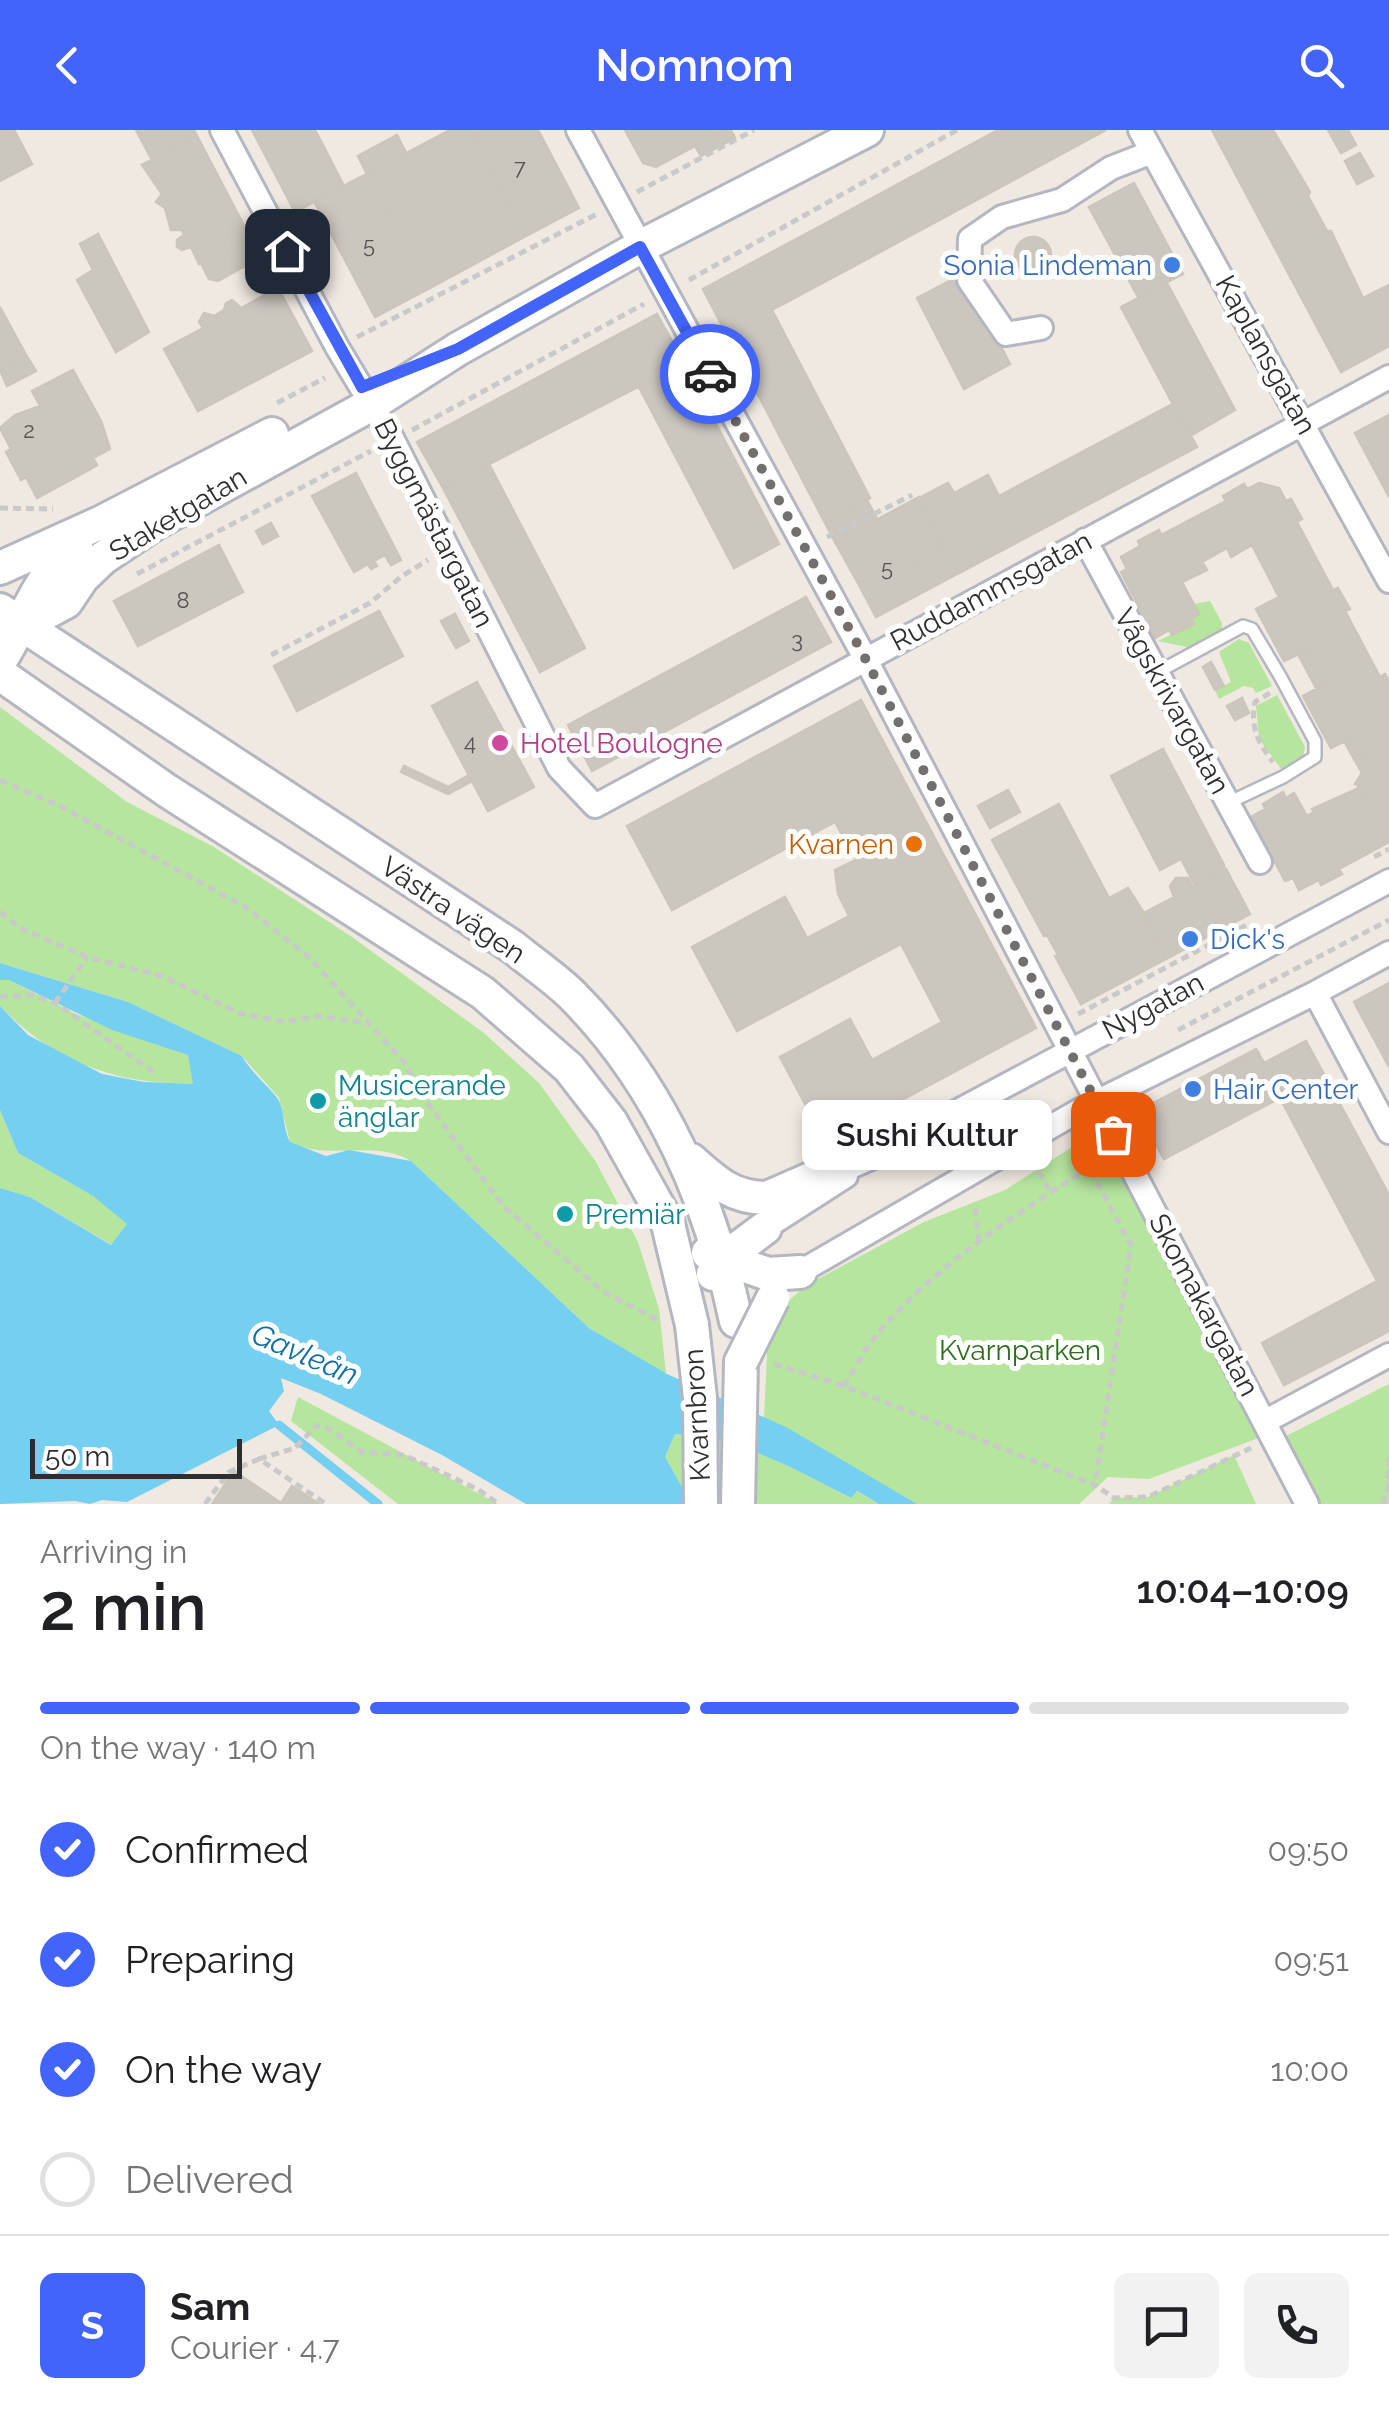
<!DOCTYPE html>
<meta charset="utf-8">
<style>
body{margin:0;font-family:Raleway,sans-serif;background:#f2f2f2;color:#202124;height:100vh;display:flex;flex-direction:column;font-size:38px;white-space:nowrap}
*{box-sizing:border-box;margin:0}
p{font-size:32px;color:#757577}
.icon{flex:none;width:55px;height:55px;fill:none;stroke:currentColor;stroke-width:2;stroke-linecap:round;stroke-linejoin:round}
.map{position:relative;height:1374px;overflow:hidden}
.sheet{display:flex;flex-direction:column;background:#fff;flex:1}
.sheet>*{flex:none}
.scale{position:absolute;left:30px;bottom:25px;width:212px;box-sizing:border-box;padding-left:10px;border:5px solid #2e2e2e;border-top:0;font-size:28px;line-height:35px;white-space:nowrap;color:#2e2e2e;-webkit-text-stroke:8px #fff;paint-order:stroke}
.pin{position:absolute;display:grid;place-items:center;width:85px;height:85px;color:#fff;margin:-42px;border-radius:20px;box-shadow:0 5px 15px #0006}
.courier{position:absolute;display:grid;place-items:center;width:100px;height:100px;margin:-50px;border:8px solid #4264fb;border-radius:50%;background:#fff;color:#222;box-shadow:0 2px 12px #0007}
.bubble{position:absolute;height:70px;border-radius:15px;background:#fff;box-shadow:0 5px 15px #0003;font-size:32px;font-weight:600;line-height:70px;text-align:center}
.overview em{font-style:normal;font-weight:600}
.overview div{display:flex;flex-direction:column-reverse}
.overview{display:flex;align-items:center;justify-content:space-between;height:170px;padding:0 40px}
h1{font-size:65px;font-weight:600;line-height:75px}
.bar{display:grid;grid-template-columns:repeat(4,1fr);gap:15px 10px;align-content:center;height:120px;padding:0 40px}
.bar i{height:12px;border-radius:8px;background:#e0e0e0}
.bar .selected{background:#4264fb}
.bar p{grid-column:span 4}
.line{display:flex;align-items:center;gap:25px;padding:0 40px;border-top:2px solid #e0e0e0}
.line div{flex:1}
.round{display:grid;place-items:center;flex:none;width:105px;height:105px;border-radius:15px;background:#f2f2f2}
ol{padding:0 40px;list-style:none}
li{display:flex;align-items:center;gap:30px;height:110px}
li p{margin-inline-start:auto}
li .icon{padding:10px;border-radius:50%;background:#4264fb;color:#fff;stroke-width:4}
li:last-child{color:#757577}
li i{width:55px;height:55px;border:5px solid #e0e0e0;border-radius:50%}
header{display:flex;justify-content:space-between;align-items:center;height:130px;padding:0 40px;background:#4264fb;color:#fff;font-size:45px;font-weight:600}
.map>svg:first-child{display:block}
.green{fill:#b6e59e}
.water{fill:#75cff0}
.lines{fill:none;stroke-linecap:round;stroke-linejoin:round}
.stream{stroke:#75cff0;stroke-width:9}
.building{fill:#cbc7bf;stroke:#cbc5ba;stroke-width:2.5}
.service-casing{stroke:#b4b7c1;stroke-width:16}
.minor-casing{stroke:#b4b7c1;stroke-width:28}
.secondary-casing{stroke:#b4b7c1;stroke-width:38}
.path{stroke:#c9c9c9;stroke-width:5;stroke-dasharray:8 5;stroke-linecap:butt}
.service{stroke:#fff;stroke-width:11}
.minor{stroke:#fff;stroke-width:22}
.secondary{stroke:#fff;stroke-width:32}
.secondary-bridge-casing{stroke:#b4b7c1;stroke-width:38;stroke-linecap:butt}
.secondary-bridge{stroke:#fff;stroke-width:32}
.done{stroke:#726f6d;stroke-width:10;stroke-dasharray:0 18}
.route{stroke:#4264fb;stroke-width:12}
.shop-dot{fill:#3f7fe0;stroke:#fff;stroke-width:4}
.hotel-dot{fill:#d1479c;stroke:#fff;stroke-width:4}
.food-dot{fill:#e8710a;stroke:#fff;stroke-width:4}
.culture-dot{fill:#0f9aa8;stroke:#fff;stroke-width:4}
.labels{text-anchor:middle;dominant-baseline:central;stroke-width:10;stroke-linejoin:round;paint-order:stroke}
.number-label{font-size:22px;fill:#555452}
.shop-label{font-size:28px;fill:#366cbe;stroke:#fff;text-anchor:start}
.street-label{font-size:28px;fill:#2e2e2e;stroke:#fff}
.hotel-label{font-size:28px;fill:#b23c85;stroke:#fff;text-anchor:start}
.food-label{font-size:28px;fill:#c56008;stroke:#fff;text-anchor:end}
.culture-label{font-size:28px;fill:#0d838f;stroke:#fff;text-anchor:start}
.park-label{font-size:28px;fill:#2c6e1b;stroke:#fff}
.water-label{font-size:30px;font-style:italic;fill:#0d6fa3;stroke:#fff}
</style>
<header><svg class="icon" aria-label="back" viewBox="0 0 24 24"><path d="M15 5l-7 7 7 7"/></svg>Nomnom<svg class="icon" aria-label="search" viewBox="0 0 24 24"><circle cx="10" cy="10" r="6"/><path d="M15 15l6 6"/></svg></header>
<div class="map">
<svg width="1389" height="1374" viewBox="0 0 1389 1374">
<rect width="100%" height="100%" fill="#efe9e1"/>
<path class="green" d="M1210,471L1222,493V500L1191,518L1158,511L1193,494L1191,489L1199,484L1194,474Z
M1239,509L1249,513L1272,556L1256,563L1253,558L1244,556L1219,569L1215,560L1231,552L1219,522Z
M1277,565L1305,617L1303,628L1282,640L1259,609L1256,576Z
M0,577L127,672L214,717L352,807L484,903L539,953L596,1032L638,1112L659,1179L666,1244L589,1198L411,1031C374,1008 328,1032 290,1012L279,968L242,926L128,872L0,833Z
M0,850H9L76,884L188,925L194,954C115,954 56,933 0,876Z
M0,980L18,1023L93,1066L128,1093L112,1115L30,1067L0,1058Z
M1100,999L1264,1306L1149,1349L1108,1347L1079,1374H917L764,1288L768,1203L778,1181L805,1156L924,1092L1005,1060Z
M1389,1254V1374H1307L1276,1311Z
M298,1267L498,1374H398L291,1291Z
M675,1304C743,1308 791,1337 850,1368L856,1361L879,1374H698L689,1369L665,1327Z
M1234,1325L1256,1374H1109L1114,1368L1148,1367Z"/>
<path class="water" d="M0,833L128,872L242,926C251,943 275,962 279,971C285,984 283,999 290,1012L326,1026L349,1020L411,1031L589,1198L667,1244L786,1297L917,1374H879L857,1361L851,1368C793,1338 741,1308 675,1304L665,1327L689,1369L697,1374H526L442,1325L321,1264L281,1248L284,1261L269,1281L279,1295L127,1372L102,1370L90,1374L75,1371L0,1374V1058L30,1067L111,1115L127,1094L93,1066L18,1023L0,980V876L28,905L102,944L144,952L193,954L188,925L112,900L9,850H0Z"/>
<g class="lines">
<path class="stream" d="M279,1295L378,1374"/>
</g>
<path class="building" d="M0,0H14L32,34L0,51Z
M136,0H194L197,6L152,30Z
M252,0H315L344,56L295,82Z
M450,0H471L526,106L428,159L367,44Z
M471,0H538L579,78L526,106Z
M625,0H725L656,37L643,33Z
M725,0H731L735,8L701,26L695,16Z
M998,0H1106L841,143L817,98Z
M1212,0H1273L1310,62L1308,66L1327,101H1331L1363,168L1389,155V216L1341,242Z
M1328,0H1348L1356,15L1341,23Z
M397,5L406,23L367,44L358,26Z
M197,6L250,107L199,134L191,117L182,120L177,117V110L184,105L182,100H171L165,78L156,72L162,64L142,35Z
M1360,23L1373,46L1357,54L1345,31Z
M367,44L428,159L375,187L314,71Z
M1134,53L1183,144L1138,167L1089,77Z
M817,98L841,143L772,180L870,368L825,393L703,159Z
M98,104L149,202L116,222L77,150L93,140L80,114Z
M250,107L261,127L218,151L209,149L201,133Z
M1015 125a18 18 0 1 1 36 0a18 18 0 1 1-36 0Z
M963,144L1010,234L964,259L917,168Z
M1167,153L1235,280L1190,306L1121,177Z
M278,158L312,221L198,281L164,219L203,198L199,192L204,183L214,186L224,180L226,173L232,170L241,178Z
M0,177L26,225L0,240Z
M657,184L684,233L443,358L417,312Z
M26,225L36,241L7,256L0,240Z
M684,233L779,414L734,438L639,257Z
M73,240L101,291L110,319L93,328L97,335L89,340L37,368L26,347L21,350L6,322L11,319L0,298L15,285L40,276L32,261Z
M1173,274L1197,317L959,443L919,368L948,353L954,363L988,345L999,366Z
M1389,285V367L1355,303Z
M489,334L585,518L540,542L443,358Z
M356,343L401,430L391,435L385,425L374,431L377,436L371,439L368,434L354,442L312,366Z
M1259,353L1279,358L1286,371L1291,369L1302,389L1297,392L1333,460L1338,458L1350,479L1345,481L1380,547L1385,544L1389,551V712L1339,739L1342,744L1321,755L1319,750L1299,760L1293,748L1285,751L1251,687L1265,679L1263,674L1283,662L1286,668L1294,663L1312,695L1381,657L1353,607L1331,618L1303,566L1325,554L1307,520L1284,531L1256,479L1279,467L1252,415L1231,427L1227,418L1202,432L1207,440L1182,452L1199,484L1191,489L1194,494L1172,505L1169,500L1155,508L1121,442L1127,439L1121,427L1140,416L1138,411L1159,400L1161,405L1226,371L1223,366L1244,354L1247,359Z
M919,367L945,418L913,435L908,427L858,453L835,412Z
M867,370L877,389L835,412L825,393Z
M271,393L278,406L263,414L256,401Z
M219,415L243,462L138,516L114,471Z
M945,418L959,443L876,487L858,453L908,427L913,435Z
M806,467L831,512L592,641L568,595Z
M379,481L403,526L297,581L274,536Z
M455,484L469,511L456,518L441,491Z
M1307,520L1325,554L1316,558L1298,524Z
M1211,532L1224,556L1215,560L1203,537Z
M477,552L534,657L488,681L432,576Z
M1242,568L1249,583L1235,590L1227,576Z
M861,570L1036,898L825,1011L780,927L850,889L872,930L942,892L901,814L737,901L692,817L785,767L807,808L849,786L838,764L835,740L856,730L835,692L672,780L627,696Z
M1353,607L1381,657L1312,695L1307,686L1314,682L1312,679L1357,659L1359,655L1355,654L1362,643L1344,611Z
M1163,619L1224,735V740L1195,755L1181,729L1160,740L1111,646Z
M404,636L448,657L469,645L472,651L448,664L401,642Z
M1008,660L1020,682L990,698L978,676Z
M1059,674L1109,768L1128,758L1144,783L1166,829L1081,874L1055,826L1058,825L1047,805L1044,806L992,710Z
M1226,739L1250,784L1166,829L1142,784L1174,767L1170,756L1176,748H1188L1193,757Z
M1389,853V937L1354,872Z
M1306,911L1389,1065V1201L1284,1255L1262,1213L1377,1151L1280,968L1164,1029L1140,986L1258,923L1264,933Z
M1256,919L1259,923L1140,986L1138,981Z
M234,1341L281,1373L292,1356L319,1374H212Z"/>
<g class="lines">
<g class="service-casing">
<path id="service" d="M1156,543L1243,496L1252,499L1280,546L1315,611V627L1283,647L1228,673"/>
</g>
<g class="minor-casing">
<path id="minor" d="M222,0L337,217L393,310L559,638L595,676L1389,247
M578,0L865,528L1307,1374
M1140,0L1389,451
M1041,198L1006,204L969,150L970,109L1002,87L1062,70L1111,38L1152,22
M1085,410L1260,732
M1315,863L1389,1002
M898,1013L1389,751
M765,1098L846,1046
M800,1142L1080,980L1315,863L1389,823
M1266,1291L1389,1225"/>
</g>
<g class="secondary-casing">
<path id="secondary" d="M0,438L102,392L272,304
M0,480L513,817C532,833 555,848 573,866C660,954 711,1071 736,1191
M23,495L66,472L82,448L103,428L155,393L372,274L458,219L640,117L867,0
M0,531C28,487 35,450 76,415
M0,544L166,660L483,863L569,938L611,992L668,1094L692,1195
M691,1030C716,1052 732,1068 767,1068L911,1005
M708,1123L768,1144L800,1142
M713,1144L722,1130L765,1098
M738,1374L741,1232"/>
</g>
<path class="path" d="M637,62L754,0
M689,150L957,0
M357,207L597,84
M277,273L325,248
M412,300L644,174
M0,378L53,379
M827,407L912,365
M137,444L371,321
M271,525L370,473L402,446L428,430
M1270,563L1255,572C1250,597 1258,613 1273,632
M0,650L60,676L247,778L310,828L404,932L429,975L503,1076L604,1162L661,1192
M1374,727L1389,719
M0,782L20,798L87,827L162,846L241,884L286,892L317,886L367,893
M0,867L32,865L55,873L158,945
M55,873L87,827
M1078,884L1250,793
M1178,900L1389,790
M1084,1003L1089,1038L1131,1115L1095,1355
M1038,1042L1051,1062
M975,1078L979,1113
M774,1234L844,1256L1095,1355L1114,1368L1148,1367L1251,1318
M844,1256C855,1239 864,1220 877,1204C935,1136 1014,1085 1089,1038
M259,1329L295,1318L317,1295L329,1299L362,1322L404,1325L477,1359L499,1374
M205,1374L229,1342L259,1329L326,1374
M1383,1374L1388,1357L1389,1327"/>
<use href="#service" class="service"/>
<use href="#minor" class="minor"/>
<use href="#secondary" class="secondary"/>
<g class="secondary-bridge-casing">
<path id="secondary-bridge" d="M692,1195L700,1268L701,1374
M741,1232L773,1168"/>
</g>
<use href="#secondary-bridge" class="secondary-bridge"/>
</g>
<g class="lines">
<path class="done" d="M710,244L865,528L1113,1004"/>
<path class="route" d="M287,121L362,257L458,219L640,117L710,244"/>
</g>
<g class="shop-dot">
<circle cx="1172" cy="135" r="10"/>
<circle cx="1190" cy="809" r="10"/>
<circle cx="1193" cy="959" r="10"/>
</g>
<circle class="hotel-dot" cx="500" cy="613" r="10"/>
<circle class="food-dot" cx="914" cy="714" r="10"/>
<g class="culture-dot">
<circle cx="318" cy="971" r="10"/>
<circle cx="565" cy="1084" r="10"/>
</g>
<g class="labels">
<g class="number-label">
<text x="520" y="37">7</text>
<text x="369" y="115">5</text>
<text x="29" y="300">2</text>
<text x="887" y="438">5</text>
<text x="183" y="470">8</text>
<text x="797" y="510">3</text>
<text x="470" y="612">4</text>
</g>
<g class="shop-label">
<text x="1152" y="135" text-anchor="end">Sonia Lindeman</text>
<text x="1210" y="809">Dick's</text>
<text x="1213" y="959">Hair Center</text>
</g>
<g class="street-label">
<text transform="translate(1266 225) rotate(61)">Kaplansgatan</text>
<text transform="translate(178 384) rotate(-31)">Staketgatan</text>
<text transform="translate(434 393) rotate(63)">Byggmästargatan</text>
<text transform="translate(991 461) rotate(-28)">Ruddammsgatan</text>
<text transform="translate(1172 571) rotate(61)">Vågskrivargatan</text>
<text transform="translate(453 780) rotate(34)">Västra vägen</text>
<text transform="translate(1153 876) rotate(-28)">Nygatan</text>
<text transform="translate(1204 1175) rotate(62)">Skomakargatan</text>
<text transform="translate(697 1285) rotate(-93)">Kvarnbron</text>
</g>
<g class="hotel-label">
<text x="520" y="613">Hotel Boulogne</text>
</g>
<g class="food-label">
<text x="894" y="714">Kvarnen</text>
</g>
<g class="culture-label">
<text x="338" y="955">Musicerande<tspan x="338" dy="32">änglar</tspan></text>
<text x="585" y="1084">Premiär</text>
</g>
<g class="park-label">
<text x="1020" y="1220">Kvarnparken</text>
</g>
<g class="water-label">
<text transform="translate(305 1224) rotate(23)">Gavleån</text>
</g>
</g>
</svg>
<div class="scale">50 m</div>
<div class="pin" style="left:1113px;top:1004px;background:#ea580c"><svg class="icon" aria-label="bag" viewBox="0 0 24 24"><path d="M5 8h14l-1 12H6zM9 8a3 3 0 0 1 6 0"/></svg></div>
<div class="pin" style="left:287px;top:121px;background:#1f2937"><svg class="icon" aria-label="home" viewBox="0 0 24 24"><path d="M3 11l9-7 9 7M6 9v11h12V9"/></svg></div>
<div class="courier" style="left:710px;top:244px"><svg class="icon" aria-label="car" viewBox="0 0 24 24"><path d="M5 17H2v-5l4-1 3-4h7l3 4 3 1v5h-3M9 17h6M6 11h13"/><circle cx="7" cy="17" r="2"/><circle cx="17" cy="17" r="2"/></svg></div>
<div class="bubble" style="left:802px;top:970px;width:250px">Sushi Kultur</div>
</div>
<section class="sheet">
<div class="overview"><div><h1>2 min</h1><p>Arriving in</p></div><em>10:04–10:09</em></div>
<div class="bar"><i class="selected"></i><i class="selected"></i><i class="selected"></i><i></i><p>On the way · 140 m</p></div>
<ol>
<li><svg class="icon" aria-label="check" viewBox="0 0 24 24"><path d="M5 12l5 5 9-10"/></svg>Confirmed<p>09:50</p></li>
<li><svg class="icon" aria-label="check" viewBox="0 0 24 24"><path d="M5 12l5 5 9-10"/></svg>Preparing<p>09:51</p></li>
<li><svg class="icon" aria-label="check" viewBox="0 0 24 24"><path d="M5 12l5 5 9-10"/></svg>On the way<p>10:00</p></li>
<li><i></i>Delivered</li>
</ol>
<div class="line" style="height:180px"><b class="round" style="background:#4264fb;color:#fff">S</b><div><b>Sam</b><p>Courier · 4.7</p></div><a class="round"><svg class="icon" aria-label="chat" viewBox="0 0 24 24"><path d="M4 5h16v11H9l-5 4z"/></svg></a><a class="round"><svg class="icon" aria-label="phone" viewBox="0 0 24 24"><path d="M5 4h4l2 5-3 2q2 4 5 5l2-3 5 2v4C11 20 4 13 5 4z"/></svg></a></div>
</section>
